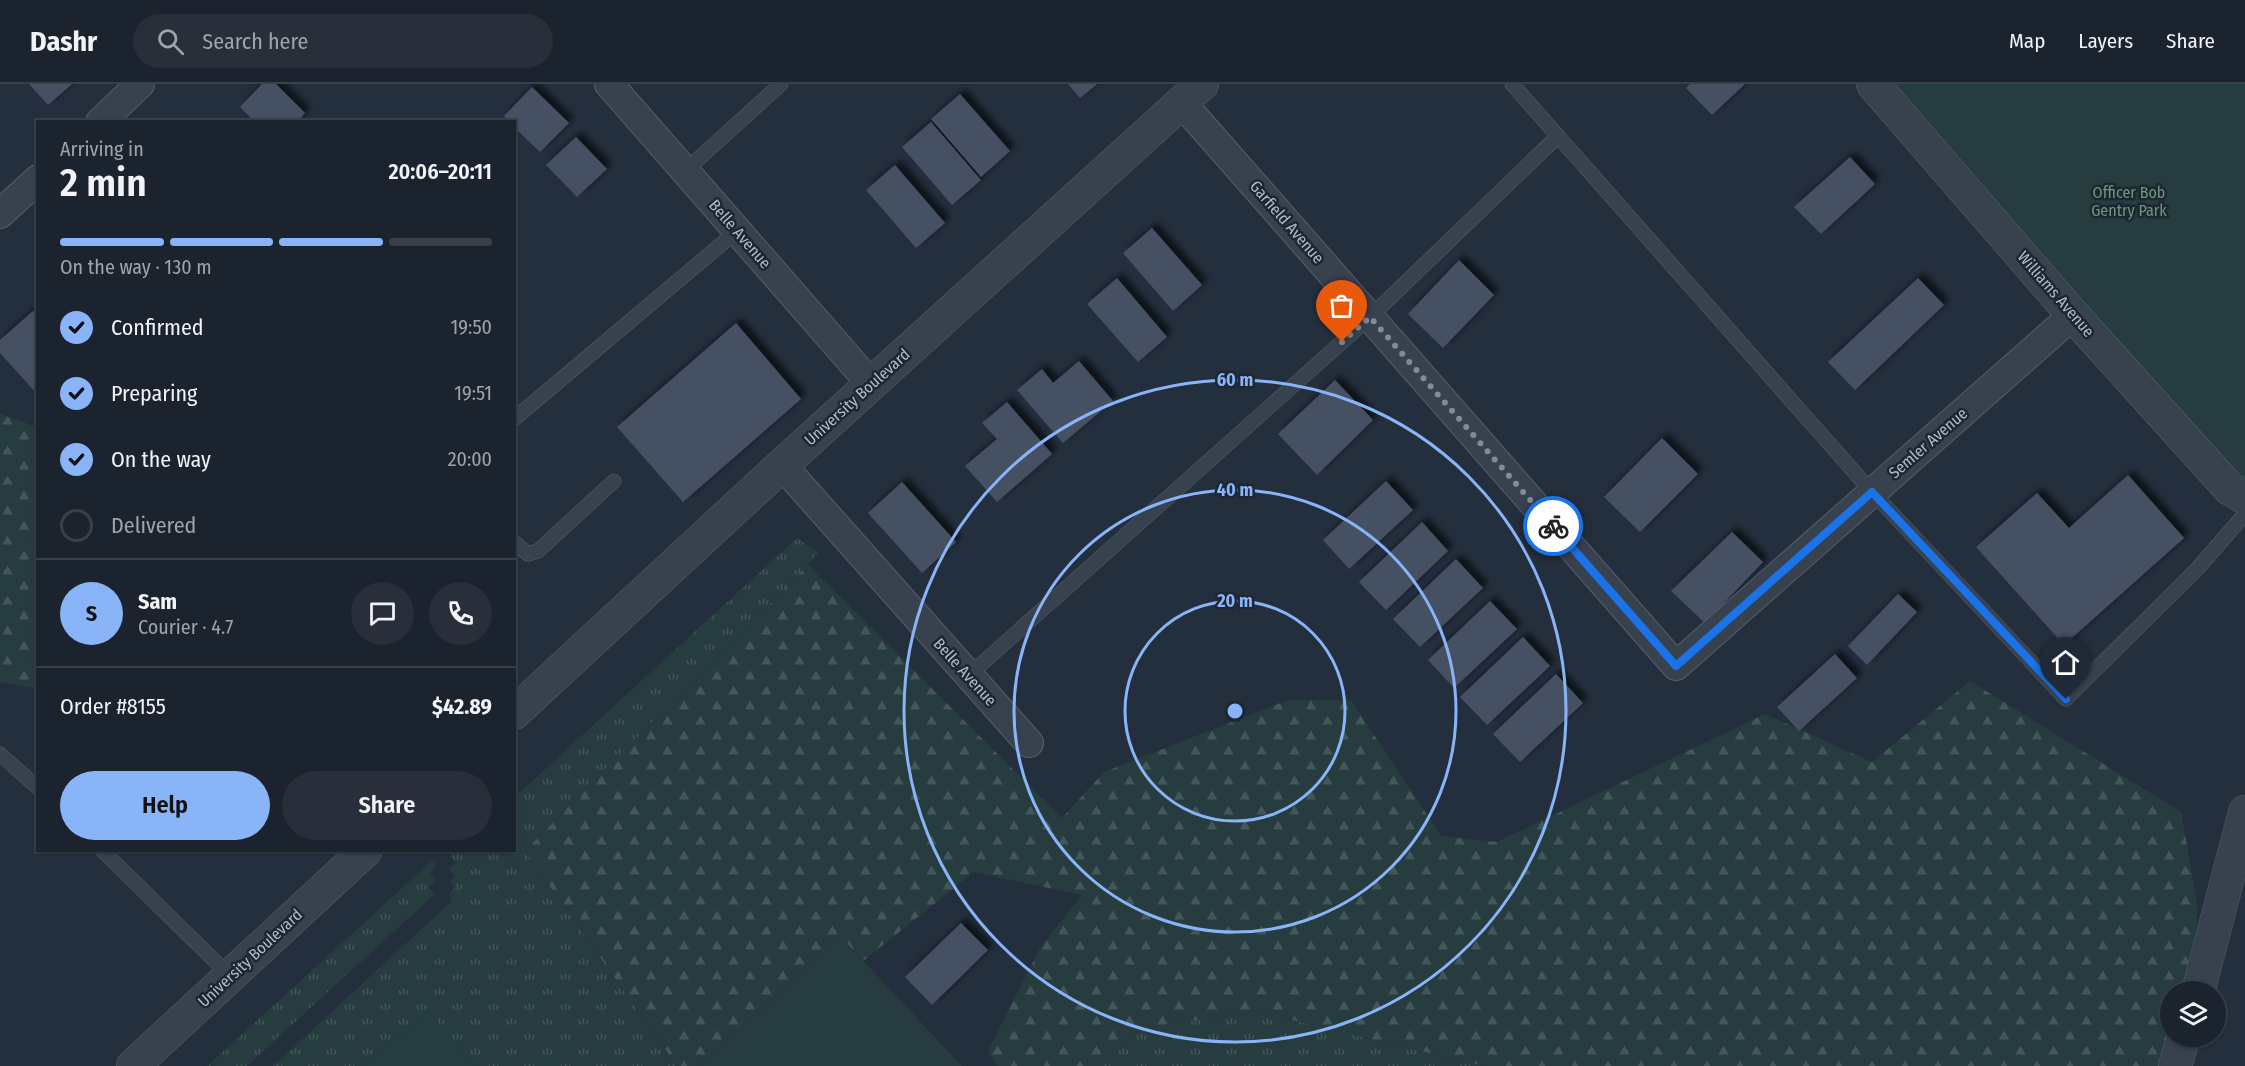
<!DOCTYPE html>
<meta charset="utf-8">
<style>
body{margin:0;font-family:"Fira Sans Condensed",sans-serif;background:#282f3a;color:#f1f3f6;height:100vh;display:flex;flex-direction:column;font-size:22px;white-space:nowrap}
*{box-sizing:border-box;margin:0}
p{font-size:20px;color:#a0a4aa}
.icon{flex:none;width:33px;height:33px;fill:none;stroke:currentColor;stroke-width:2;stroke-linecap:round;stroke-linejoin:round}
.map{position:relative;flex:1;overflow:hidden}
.panel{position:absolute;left:36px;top:36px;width:480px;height:732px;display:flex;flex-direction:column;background:#1b232e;border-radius:0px;box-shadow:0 2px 4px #0004,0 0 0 2px #39404a}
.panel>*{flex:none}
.tools{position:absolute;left:2160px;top:897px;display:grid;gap:12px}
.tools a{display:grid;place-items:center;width:66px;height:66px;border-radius:50%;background:#1b232e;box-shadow:0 2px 4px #0004,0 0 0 2px #39404a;font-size:30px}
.pin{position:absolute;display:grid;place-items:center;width:51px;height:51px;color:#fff;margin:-62px -26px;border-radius:50% 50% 50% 0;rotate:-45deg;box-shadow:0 0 6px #0007}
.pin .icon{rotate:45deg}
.courier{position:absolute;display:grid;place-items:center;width:60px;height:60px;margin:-30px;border:4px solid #1a73e8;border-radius:50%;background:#fff;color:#222;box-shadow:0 2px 8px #0007}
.summary em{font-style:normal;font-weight:600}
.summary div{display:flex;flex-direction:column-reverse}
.summary{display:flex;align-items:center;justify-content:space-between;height:102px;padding:0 24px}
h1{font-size:39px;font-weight:600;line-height:45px}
.bar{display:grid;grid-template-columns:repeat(4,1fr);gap:9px 6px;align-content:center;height:72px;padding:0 24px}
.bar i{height:8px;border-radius:4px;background:#39404a}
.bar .active{background:#8ab4f8}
.bar p{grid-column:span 4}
.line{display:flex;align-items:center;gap:15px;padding:0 24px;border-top:2px solid #39404a}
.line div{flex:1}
.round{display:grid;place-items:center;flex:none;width:63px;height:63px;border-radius:32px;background:#282f3a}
ol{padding:0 24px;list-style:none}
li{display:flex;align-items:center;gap:18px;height:66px}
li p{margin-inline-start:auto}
li .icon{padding:6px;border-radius:50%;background:#8ab4f8;color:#111;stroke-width:4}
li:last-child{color:#a0a4aa}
li i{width:33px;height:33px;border:3px solid #39404a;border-radius:50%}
.primary-button{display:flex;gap:12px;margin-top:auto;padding:12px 24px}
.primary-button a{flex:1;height:69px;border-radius:36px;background:#8ab4f8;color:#111;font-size:24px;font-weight:600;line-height:69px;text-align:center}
.primary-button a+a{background:#282f3a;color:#f1f3f6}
header{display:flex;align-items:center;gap:36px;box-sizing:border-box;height:84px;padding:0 30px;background:#1b232e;border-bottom:2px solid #39404a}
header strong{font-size:28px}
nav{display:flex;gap:33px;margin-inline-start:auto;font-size:21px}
.search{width:420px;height:54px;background:#282f3a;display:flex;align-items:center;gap:15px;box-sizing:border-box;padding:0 21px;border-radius:33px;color:#a0a4aa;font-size:22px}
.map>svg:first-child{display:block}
.grass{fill:url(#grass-tufts)}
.forest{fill:url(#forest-firs)}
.green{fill:#263c3f}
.building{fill:#455162;filter:url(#shadow)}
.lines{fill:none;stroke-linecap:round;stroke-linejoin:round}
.service-casing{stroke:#565f6c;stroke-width:15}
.minor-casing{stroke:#565f6c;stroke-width:30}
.tertiary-casing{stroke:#565f6c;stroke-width:34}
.service{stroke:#38414e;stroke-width:14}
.minor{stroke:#38414e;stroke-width:28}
.tertiary{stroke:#38414e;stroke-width:33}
.done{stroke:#828b98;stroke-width:6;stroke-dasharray:0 10.8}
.route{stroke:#1a73e8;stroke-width:8}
.ring{fill:none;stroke:#8ab4f8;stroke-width:3}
.labels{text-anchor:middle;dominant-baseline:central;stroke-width:5;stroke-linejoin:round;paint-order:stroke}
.park-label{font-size:16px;fill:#6b9a76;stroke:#1d2633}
.street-label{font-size:16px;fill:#b4bcc9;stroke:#1d2633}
.centre{fill:#8ab4f8;stroke:#1d2633;stroke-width:3}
.ring-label{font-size:18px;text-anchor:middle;font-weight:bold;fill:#8ab4f8;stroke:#1d2633;stroke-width:5;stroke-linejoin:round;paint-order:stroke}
</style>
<header>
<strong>Dashr</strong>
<div class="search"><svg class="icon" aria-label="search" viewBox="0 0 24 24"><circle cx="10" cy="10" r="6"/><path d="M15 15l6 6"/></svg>Search here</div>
<nav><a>Map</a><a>Layers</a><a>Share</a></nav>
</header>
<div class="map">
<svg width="2245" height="982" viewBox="0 0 2245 982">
<defs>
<pattern id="grass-tufts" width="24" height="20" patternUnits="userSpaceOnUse" patternTransform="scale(1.5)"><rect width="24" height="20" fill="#263c3f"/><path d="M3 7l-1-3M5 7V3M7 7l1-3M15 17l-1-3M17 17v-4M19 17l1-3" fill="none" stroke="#435659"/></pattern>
<pattern id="forest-firs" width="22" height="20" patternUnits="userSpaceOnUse" patternTransform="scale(1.5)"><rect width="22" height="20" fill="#263c3f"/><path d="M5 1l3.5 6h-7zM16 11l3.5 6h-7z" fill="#435659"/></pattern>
<filter id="shadow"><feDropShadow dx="5.5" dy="-5.5" stdDeviation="3" flood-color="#0009"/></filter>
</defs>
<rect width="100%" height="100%" fill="#242f3e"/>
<path class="grass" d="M797,454L818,469L808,481L525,767L677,982H273L452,817L449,810L455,803L450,798L455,791L449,785L456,779L450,772L456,767L514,766L515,713Z
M432,777L437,782L430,790L436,796L429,804L435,810L247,982H207Z
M1255,927L1483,982H1101L1143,944Z"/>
<path class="forest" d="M0,330L37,343V605L0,598Z
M808,481L1062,734L1104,688L1288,616H1351L1441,752L1497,758L1765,630L1872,678L1970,597L2181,728L2197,819L2195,907L2170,908V952L2175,982H1483L1255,927L1143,944L1101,982H997L988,967L1040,864L1082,811L974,788L863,877L839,851L700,982H677L525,767Z"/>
<path class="green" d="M1873,0H2245V414Z
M839,851L962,982H700Z
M429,927L475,982H362Z"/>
<path class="building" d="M29,0H72L48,21Z
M262,0H276L305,29L297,38H255L240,23Z
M1068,0H1097L1080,14Z
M1690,0H1745L1712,31L1686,4Z
M532,3L569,39L540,68L514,43V38H509L504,32Z
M960,10L1010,67L981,93L931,35Z
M931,38L981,96L952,121L902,63Z
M576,53L607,85L577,113L546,81Z
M1850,73L1875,100L1821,150L1794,123Z
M895,81L945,139L916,164L866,106Z
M1152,144L1202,201L1173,227L1123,169Z
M1459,176L1494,211L1443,264L1408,230Z
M1117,194L1167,253L1138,278L1087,220Z
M1918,194L1944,221L1855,306L1828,278Z
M33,227L38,232V311L0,269V256Z
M736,239L801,315L683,418L617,343Z
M1079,277L1113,317L1063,359L1017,306L1042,285L1053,299Z
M1335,296L1373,336L1317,391L1278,350Z
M1007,318L1052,370L997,418L965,382L997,355L982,339Z
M1662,354L1698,390L1640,448L1604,413Z
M2128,391L2184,454L2064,561L1976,463L2037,409L2069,444Z
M1386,397L1413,426L1349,485L1323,456Z
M902,398L956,458L922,489L868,429Z
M1422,438L1448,467L1386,526L1359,498Z
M1732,448L1763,478L1705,539L1671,507Z
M1456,475L1483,504L1420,563L1393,535Z
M1898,510L1917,528L1867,581L1848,562Z
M1490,517L1517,545L1454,604L1428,576Z
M1523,553L1550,582L1487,641L1460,613Z
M1835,570L1857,594L1799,647L1777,623Z
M1556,590L1583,619L1520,678L1493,650Z
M961,839L988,866L932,921L905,893Z"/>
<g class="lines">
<g class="service-casing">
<path id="service" d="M1512,0L1872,408L2066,615L2198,484L2245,430
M685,87L781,0
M514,335L737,147
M514,458L528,470L538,467L614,397
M969,591L1370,233L1558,52
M0,670L38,704
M102,766L230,892"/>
</g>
<g class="minor-casing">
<path id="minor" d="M609,0L871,300
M1182,19L1676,582L2073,231
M100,38L140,0
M0,130L38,95
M782,381L1029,659"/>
</g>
<g class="tertiary-casing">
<path id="tertiary" d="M1873,0L2073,231L2229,404L2245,414
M514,629L782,381L1202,0
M2198,908L2245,728
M133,982L366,766
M2175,982L2184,952"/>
</g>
<use href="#service" class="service"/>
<use href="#minor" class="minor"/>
<use href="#tertiary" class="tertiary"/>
</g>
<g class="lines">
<path class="done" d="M1342,258L1370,233L1553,442"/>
<path class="route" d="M1553,442L1676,582L1872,408L2066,615"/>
</g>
<g class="ring">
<circle cx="1235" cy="627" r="110"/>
<circle cx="1235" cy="627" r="221"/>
<circle cx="1235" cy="627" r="331"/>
</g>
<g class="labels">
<g class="park-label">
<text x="2129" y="108">Officer Bob<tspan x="2129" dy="18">Gentry Park</tspan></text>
</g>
<g class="street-label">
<text transform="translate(1287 138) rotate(49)">Garfield Avenue</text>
<text transform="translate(740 150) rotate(49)">Belle Avenue</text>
<text transform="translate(2056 210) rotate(49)">Williams Avenue</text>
<text transform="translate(857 313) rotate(-42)">University Boulevard</text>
<text transform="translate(1928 359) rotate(-41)">Semler Avenue</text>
<text transform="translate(965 588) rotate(48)">Belle Avenue</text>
<text transform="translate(250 874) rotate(-43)">University Boulevard</text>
</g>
</g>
<circle cx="1235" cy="627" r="9" class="centre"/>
<g class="ring-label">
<text x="1235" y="302">60 m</text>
<text x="1235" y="412">40 m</text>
<text x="1235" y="523">20 m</text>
</g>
</svg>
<div class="tools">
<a><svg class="icon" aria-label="layers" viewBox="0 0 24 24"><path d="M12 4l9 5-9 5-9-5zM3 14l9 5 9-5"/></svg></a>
</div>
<div class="pin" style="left:1342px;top:258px;background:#ea580c"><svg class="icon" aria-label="bag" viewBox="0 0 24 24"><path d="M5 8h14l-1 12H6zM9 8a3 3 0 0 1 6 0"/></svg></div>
<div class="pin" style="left:2066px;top:615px;background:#1f2937"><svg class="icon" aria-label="home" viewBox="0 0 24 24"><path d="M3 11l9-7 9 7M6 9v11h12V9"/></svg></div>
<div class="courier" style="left:1553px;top:442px"><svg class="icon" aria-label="bike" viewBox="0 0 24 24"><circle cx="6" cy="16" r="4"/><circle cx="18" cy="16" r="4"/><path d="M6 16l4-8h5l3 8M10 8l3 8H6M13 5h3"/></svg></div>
<section class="panel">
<div class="summary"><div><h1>2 min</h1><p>Arriving in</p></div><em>20:06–20:11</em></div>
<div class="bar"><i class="active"></i><i class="active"></i><i class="active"></i><i></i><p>On the way · 130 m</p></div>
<ol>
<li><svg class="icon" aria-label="check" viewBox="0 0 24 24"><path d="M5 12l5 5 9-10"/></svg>Confirmed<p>19:50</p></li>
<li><svg class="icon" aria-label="check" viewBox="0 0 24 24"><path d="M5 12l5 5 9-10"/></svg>Preparing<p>19:51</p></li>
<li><svg class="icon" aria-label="check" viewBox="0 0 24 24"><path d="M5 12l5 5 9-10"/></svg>On the way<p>20:00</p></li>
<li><i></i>Delivered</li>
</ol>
<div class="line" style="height:108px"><b class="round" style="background:#8ab4f8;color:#111">S</b><div><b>Sam</b><p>Courier · 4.7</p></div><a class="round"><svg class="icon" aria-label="chat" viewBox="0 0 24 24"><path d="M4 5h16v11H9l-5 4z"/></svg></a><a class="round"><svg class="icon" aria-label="phone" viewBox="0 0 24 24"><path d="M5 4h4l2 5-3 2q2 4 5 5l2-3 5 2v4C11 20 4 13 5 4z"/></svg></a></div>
<div class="line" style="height:78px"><div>Order #8155</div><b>$42.89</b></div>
<div class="primary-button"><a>Help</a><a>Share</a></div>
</section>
</div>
